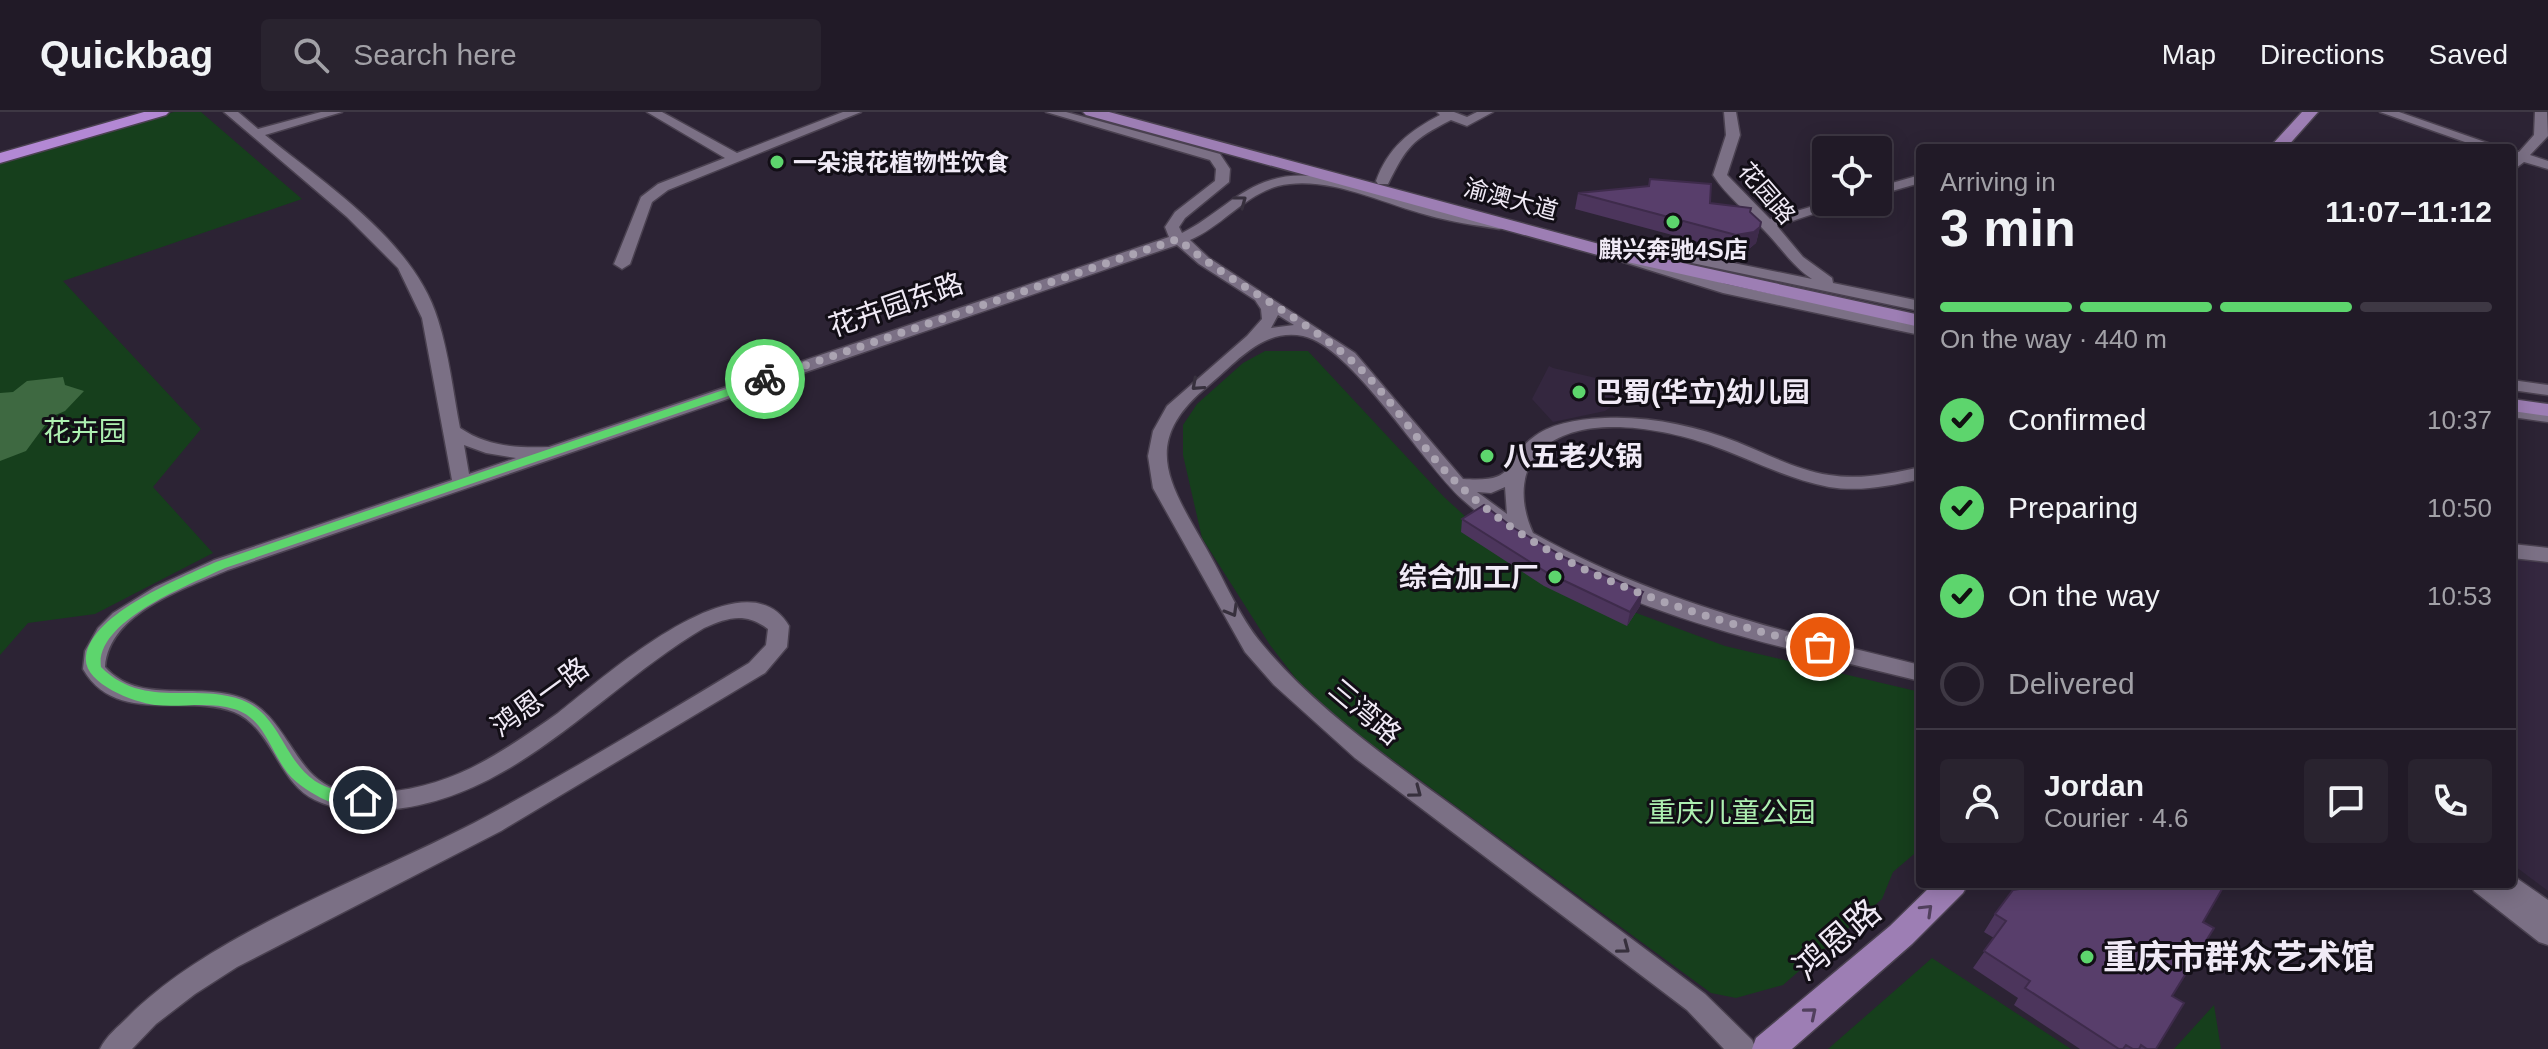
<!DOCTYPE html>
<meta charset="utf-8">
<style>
body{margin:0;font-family:Arial,"Noto Sans SC",sans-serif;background:#29232f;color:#f1f3f6;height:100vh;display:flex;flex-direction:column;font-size:30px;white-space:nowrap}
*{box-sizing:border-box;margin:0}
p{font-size:26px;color:#a2a1a7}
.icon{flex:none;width:44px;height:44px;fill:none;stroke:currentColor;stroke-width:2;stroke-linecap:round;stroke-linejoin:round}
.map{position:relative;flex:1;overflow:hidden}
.drawer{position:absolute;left:1916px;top:32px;width:600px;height:744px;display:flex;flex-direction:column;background:#211a27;border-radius:8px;box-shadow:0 4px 20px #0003,0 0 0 2px #3e3844}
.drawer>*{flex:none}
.tools{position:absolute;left:1812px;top:24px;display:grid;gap:16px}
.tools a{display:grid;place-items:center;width:80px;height:80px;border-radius:8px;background:#211a27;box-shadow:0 4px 20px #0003,0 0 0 2px #3e3844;font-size:40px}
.pin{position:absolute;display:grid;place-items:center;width:68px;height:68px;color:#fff;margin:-34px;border:4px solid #fff;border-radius:50%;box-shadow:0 2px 8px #0007}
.courier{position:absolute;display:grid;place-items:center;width:80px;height:80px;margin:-40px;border:6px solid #5dd56d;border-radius:50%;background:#fff;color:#222;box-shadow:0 2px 10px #0007}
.summary em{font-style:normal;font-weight:600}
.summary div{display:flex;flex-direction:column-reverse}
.summary{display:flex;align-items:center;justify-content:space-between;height:136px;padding:0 24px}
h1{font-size:52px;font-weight:600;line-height:60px}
.bar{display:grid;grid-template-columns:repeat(4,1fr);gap:12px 8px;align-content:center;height:96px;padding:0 24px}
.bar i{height:10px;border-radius:6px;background:#3e3844}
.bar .on{background:#5dd56d}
.bar p{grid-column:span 4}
.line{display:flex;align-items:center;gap:20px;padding:0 24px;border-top:2px solid #3e3844}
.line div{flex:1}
.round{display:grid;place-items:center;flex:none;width:84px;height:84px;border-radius:8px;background:#29232f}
ol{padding:0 24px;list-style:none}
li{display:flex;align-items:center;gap:24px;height:88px}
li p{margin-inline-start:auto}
li .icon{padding:8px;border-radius:50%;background:#5dd56d;color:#111;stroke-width:4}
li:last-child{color:#a2a1a7}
li i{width:44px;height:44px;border:4px solid #3e3844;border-radius:50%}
header{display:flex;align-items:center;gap:48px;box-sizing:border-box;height:112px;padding:0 40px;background:#211a27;border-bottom:2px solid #3e3844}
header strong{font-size:38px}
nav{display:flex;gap:44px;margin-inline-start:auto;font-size:28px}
.search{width:560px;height:72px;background:#29232f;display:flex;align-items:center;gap:20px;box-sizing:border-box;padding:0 28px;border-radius:8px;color:#a2a1a7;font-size:30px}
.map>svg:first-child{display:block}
.built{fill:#34273f}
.green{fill:#163f1c}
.water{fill:#3e6941}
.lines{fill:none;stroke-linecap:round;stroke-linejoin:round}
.minor-casing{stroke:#4a4150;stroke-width:3}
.major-casing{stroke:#4a4150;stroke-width:3}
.highway-casing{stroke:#4a4150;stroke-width:3}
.minor{fill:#7b7085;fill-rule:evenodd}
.major{fill:#9d7eb4;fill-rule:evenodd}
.highway{fill:#b388d4;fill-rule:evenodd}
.wall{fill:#4c355c}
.shaded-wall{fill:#3e2b4b}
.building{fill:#583e6b;stroke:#3e2b4b;stroke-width:2}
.oneway{stroke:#37303d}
.oneway2{stroke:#51405d}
.route{fill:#5dd56d}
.done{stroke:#aba4b2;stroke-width:8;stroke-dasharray:0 14.4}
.poi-dot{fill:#5dd56d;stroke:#120e16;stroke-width:3}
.labels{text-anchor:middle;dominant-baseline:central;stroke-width:6;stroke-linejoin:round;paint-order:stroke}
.far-poi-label{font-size:24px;font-weight:bold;fill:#f0eaf6;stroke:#120e16;text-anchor:start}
.far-street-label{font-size:24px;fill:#f0eaf6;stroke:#120e16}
.street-label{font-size:28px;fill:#f0eaf6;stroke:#120e16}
.poi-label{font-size:28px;font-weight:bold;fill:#f0eaf6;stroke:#120e16;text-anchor:start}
.park-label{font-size:28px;fill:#adf0b1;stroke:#120e16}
.near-street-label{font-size:34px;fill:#f0eaf6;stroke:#120e16}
.near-poi-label{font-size:34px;font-weight:bold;fill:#f0eaf6;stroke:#120e16;text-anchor:start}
</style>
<header>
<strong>Quickbag</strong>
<div class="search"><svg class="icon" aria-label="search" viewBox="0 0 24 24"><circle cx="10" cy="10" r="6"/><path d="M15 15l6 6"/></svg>Search here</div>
<nav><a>Map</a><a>Directions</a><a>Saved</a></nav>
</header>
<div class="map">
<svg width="2548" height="937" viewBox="0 0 2548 937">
<rect width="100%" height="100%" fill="#2c2334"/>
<path class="built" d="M1549,254L1553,256L1626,273L1618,290L1605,299L1553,310L1532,287Z
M2512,446L2548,451V779L2512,752Z"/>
<path class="green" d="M174,0H201L302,87L63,169L201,317L153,375L213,441L95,502L28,511L0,543V50Z
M1265,239H1308L1444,385L1477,415L1615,493L1725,534L1920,580V737L1893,760L1882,787L1783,873L1736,886L1711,881L1345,613L1297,568L1270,533L1202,426L1183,343V313L1197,292L1243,251Z
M1932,846L2071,937H1828Z
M2214,893L2221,937H2174Z"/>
<path class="water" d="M63,265L65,273L84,279L65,299L51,305L26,339L0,349V281L13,280L27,269Z"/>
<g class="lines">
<g class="minor-casing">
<path id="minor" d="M224,0H238L258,17L321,0H342L265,23C325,72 415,130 438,208C449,242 453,280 460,316C488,335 517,336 549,335L1169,125L1165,115L1175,100L1215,69L1216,57L1210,48L1046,0H1066L1220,42L1230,57L1229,70L1185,106L1179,115L1182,121C1213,106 1237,78 1271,68C1320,52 1390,84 1438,97C1460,103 1482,105 1504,110V116L1499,117C1475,113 1451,110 1427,103C1382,91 1325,62 1278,74C1245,83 1221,115 1190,128L1209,146L1355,241L1463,367C1522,371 1500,349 1535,324C1554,310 1582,307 1605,306C1649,304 1696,314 1737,330C1767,342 1797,358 1829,363C1860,368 1890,362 1920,355V367C1890,374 1860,380 1829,375C1786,367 1749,346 1708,332C1660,316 1578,300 1539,340C1518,362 1521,395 1533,421C1658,491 1782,519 1920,553V569C1764,530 1587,498 1463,388C1422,351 1350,233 1303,224C1263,216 1237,250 1209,273C1139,330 1169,371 1206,436C1224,467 1239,505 1262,532C1315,596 1391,649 1458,698C1540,759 1623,820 1705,882L1752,928L1756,937H1724L1687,898L1355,646L1274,573L1245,540L1153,376L1148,344L1153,319L1167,294L1247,224L1262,207L1261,197L1255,188L1199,152L1177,133L228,458C185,477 109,500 105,555C140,594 197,569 242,586C288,602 294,669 341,678C384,686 432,675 471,656C501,641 530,621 558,601C599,570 744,437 789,514L787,535L765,561L501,719L237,855L195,882L156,912L132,937H100C106,924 118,915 128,905C216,817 376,764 487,704C576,656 663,603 749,551L766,533L768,517C746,500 728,505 704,516C599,578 515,688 386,698C363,699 337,699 315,688C277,670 273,616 234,600C185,581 116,614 83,557L85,539L98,516L113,501L155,475L214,448L452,368L422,206L398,156L347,105ZM1278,203L1294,213L1271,216ZM464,333L486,341L516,346L469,362ZM1505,375L1507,402L1477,380L1491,381Z
M647,0H662L737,41L843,0H861L668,78L652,90L630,152L622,157L614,152L641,85L658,72L725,46Z
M1437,0H1454L1467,5L1477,0H1493L1467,14L1451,8C1412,28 1407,34 1388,72H1378L1376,69C1388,36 1409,19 1440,3Z
M1724,0H1736L1740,23L1727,63L1770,107L1827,90H1849L1777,114L1803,145L1832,166L1833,171L1920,189V199L1616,135V129L1621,128L1812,167C1792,154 1781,135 1764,118C1747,99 1727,85 1713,63L1726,23Z
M2380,0H2399L2502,36H2482Z
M2535,0H2547L2548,24L2530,43L2548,49V57L2524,50L2512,59V38L2519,40L2534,23Z
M1920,63V71L1878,83V75Z
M1622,140L1726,172L1920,213V223L1723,181L1617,148V142Z
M2512,268L2548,273V283L2512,278Z
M2512,295L2548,300V310L2512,305Z
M2512,432L2548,436V450L2512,446Z
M2512,763L2548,788V833L2539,830L2474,779L2471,772H2512Z"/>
</g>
<g class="major-casing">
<path id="major" d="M1083,0H1109L1614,136L1920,203V215L1605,145L1086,3Z
M2302,0H2318L2286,36H2269Z
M2512,287L2548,292V304L2512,299Z
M1933,772H1968L1963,781L1912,832L1792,937H1752L1756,926L1890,814Z"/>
</g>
<g class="highway-casing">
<path id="highway" d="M144,0H169L166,3L0,51V41Z"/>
</g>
<use href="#minor" class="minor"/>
<use href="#major" class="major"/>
<use href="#highway" class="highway"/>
</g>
<path class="wall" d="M1578,81L1710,91L1750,100L1760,115L1756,131L1750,136L1732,139L1575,97Z
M1462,407L1512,415L1640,494L1627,514L1544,474L1461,420Z
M1995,802L2203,810L2172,884L2156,937H2080L2014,893L2018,886L1973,856L1994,826L1984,820Z"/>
<path class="shaded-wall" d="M1760,115L1756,131L1750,136L1732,139L1736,123Z
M1643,480L1640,494L1627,514L1630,500Z"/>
<path class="building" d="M1650,67L1711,72L1710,91L1751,96L1750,100L1761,110L1760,115L1754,120L1736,123L1578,81L1649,74Z
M1484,393L1512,415L1566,446L1643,480L1630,500L1546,460L1462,407Z
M2033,772H2225L2203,810L2214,816L2172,884L2184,891L2156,937H2147L2141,933L2139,937H2133L2126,933L2123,937H2119L2025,876L2030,869L1984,839L2006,809L1995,802L2013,778L2031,775Z"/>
<defs><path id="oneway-chevron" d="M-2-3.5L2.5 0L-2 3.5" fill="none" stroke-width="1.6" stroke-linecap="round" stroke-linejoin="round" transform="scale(2)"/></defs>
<g class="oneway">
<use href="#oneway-chevron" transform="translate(1241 89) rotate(-37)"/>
<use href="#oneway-chevron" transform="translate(1197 273) rotate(138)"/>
<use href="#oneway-chevron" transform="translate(1232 499) rotate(60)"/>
<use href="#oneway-chevron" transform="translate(1416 680) rotate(37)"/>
<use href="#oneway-chevron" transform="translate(1624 836) rotate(37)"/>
</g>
<g class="oneway2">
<use href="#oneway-chevron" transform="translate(1927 798) rotate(-44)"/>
<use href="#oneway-chevron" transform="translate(1811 901) rotate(-40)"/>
</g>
<path class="route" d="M765,264L771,267L769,270L225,456C191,472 94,509 101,555C144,598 194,570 242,588C280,603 283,647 315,669C333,681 349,678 368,684V693C353,697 335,693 321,686C307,678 293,670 284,656C269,634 262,605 234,597C208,589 181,596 155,593C133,590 82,571 86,544C92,501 181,466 216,450Z"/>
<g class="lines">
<path class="done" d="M765,267L1178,127C1232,173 1298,201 1352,249C1392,285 1419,335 1459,373C1556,465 1693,503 1820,535"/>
</g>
<g class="poi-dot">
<circle cx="777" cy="50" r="8"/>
<circle cx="1673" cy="110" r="8"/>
<circle cx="1579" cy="280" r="8"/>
<circle cx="1487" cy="344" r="8"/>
<circle cx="1555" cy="465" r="8"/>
<circle cx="2087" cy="845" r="8"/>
</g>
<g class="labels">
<g class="far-poi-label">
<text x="793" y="50">一朵浪花植物性饮食</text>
<text x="1673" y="137" text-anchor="middle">麒兴奔驰4S店</text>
</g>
<g class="far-street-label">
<text transform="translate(1767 81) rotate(49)">花园路</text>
<text transform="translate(1511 87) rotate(15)">渝澳大道</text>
</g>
<g class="street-label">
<text transform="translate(896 193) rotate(-19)">花卉园东路</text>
<text transform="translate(540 585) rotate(-36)">鸿恩一路</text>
<text transform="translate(1365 600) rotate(40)">三湾路</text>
</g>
<g class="poi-label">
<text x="1595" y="280">巴蜀(华立)幼儿园</text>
<text x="1503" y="344">八五老火锅</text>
<text x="1539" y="465" text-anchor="end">综合加工厂</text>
</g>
<g class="park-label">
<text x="85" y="319">花卉园</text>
<text x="1732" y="700">重庆儿童公园</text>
</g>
<g class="near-street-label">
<text transform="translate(1837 827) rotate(-41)">鸿恩路</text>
</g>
<g class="near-poi-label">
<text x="2103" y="845">重庆市群众艺术馆</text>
</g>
</g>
</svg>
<div class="tools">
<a><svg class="icon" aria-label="locate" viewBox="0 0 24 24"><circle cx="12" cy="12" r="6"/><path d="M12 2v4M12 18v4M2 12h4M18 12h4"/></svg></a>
</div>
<div class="pin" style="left:1820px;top:535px;background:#ea580c"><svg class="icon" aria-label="bag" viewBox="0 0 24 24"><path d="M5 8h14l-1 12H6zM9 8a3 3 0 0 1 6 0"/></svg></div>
<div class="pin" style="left:363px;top:688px;background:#1f2937"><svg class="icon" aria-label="home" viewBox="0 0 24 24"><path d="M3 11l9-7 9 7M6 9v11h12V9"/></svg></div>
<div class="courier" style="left:765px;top:267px"><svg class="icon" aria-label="bike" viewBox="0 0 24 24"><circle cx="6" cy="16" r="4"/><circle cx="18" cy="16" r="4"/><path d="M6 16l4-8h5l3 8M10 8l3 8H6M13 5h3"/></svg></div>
<section class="drawer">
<div class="summary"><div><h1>3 min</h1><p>Arriving in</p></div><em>11:07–11:12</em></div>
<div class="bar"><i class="on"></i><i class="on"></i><i class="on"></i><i></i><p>On the way · 440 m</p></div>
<ol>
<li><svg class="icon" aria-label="check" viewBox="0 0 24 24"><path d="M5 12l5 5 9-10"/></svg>Confirmed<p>10:37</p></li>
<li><svg class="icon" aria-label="check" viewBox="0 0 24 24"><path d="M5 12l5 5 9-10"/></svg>Preparing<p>10:50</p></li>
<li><svg class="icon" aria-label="check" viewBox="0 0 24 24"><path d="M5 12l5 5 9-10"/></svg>On the way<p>10:53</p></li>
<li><i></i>Delivered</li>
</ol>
<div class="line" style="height:144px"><a class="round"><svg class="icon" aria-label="person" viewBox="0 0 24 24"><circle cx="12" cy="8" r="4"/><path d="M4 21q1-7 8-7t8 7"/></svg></a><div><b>Jordan</b><p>Courier · 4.6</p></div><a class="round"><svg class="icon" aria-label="chat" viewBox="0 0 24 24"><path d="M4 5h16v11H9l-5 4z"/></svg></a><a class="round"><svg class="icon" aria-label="phone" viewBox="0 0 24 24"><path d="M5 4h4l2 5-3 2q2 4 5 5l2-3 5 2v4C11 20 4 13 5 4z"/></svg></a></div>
</section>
</div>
